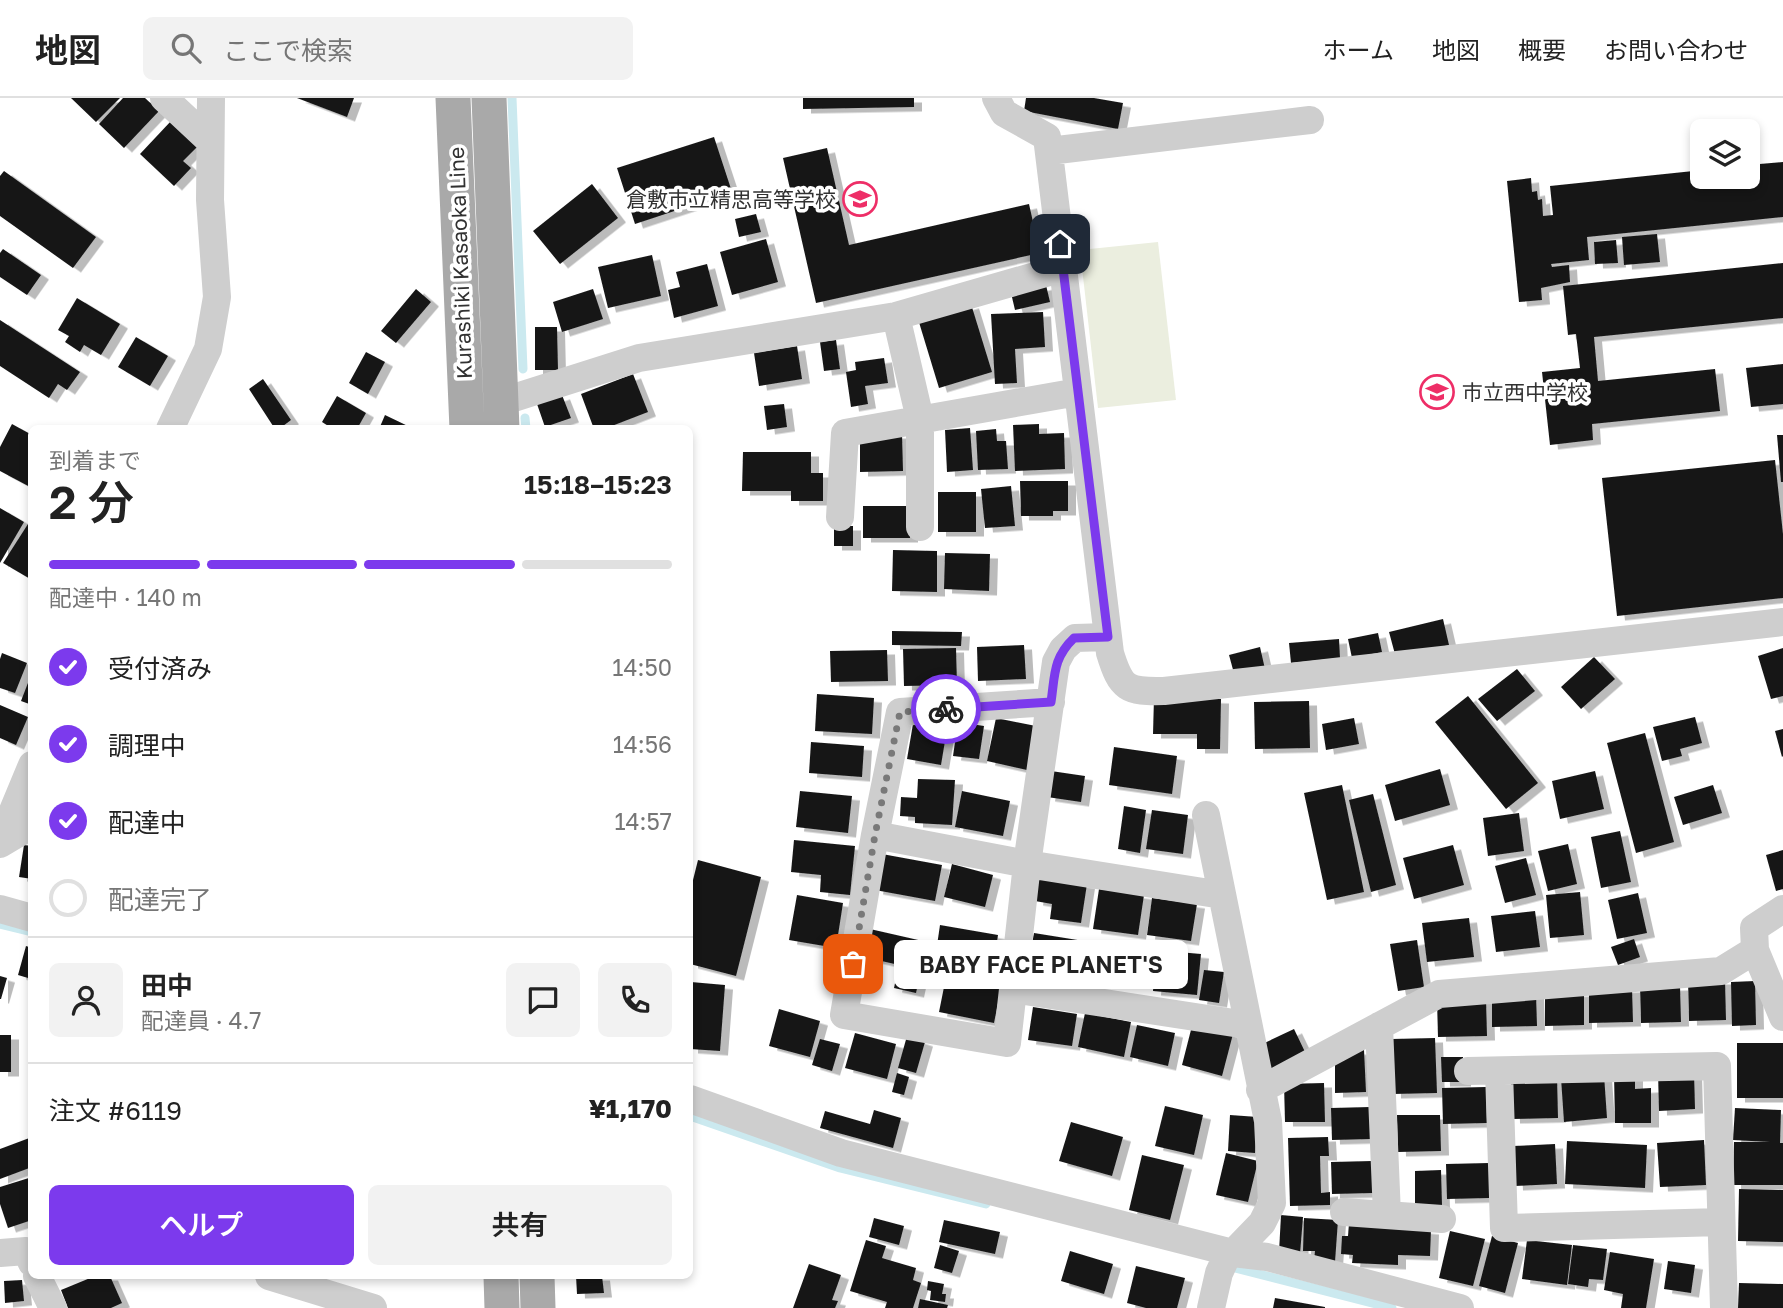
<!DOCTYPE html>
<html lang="ja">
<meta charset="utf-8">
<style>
body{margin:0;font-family:"Golos Text","Noto Sans JP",sans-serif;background:#f2f2f2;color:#222;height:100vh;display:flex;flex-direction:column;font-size:26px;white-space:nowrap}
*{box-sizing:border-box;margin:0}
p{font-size:23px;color:#767676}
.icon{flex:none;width:38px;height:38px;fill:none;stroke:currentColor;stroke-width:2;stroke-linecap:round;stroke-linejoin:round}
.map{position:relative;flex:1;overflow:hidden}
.details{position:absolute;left:28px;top:327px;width:665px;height:854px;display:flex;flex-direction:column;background:#fff;border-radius:10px;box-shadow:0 4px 10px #0003}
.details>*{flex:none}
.buttons{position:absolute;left:1690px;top:21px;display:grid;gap:14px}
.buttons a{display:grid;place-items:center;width:70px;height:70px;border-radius:10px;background:#fff;box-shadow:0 4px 10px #0003;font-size:35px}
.pin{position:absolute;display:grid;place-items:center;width:60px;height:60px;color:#fff;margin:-30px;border-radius:14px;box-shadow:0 4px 10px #0006}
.courier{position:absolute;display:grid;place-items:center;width:70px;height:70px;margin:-35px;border:5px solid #7c3aed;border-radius:50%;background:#fff;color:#222;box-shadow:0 2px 9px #0007}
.bubble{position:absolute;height:49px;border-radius:10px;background:#fff;box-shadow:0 4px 10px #0003;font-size:23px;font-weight:600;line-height:49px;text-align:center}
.summary em{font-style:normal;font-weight:600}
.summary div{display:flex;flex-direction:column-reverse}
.summary{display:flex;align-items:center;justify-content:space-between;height:119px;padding:0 21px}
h1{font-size:46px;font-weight:600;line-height:52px}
.bar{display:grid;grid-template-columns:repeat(4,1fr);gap:10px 7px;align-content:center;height:84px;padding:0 21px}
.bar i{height:9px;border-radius:5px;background:#e0e0e0}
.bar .active{background:#7c3aed}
.bar p{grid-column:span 4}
.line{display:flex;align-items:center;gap:18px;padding:0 21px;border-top:2px solid #e0e0e0}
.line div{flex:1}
.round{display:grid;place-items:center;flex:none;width:74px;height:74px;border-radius:10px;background:#f2f2f2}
ol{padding:0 21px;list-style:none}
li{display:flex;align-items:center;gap:21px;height:77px}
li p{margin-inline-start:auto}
li .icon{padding:7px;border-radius:50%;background:#7c3aed;color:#fff;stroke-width:4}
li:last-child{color:#767676}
li i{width:38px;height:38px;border:4px solid #e0e0e0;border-radius:50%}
.cta{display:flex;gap:14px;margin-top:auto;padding:14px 21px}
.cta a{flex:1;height:80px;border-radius:10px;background:#7c3aed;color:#fff;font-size:28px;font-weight:600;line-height:80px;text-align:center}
.cta a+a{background:#f2f2f2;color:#222}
header{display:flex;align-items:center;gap:42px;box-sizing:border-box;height:98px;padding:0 35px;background:#fff;border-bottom:2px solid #e0e0e0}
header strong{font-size:33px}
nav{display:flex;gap:38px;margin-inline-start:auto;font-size:24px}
.search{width:490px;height:63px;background:#f2f2f2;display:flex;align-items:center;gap:18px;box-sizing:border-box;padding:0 24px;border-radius:10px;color:#767676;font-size:26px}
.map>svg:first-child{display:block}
.green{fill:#ebeedf}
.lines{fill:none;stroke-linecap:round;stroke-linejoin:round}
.stream{stroke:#cbe9ef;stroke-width:9}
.building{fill:#181818;filter:url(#shadow)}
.minor{stroke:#cecece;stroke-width:28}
.major{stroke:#a9a9a9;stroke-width:35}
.done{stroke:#797979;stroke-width:7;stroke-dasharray:0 12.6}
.route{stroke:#7c3aed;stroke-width:9}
.labels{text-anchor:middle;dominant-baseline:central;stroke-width:7;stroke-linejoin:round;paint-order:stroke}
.poi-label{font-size:21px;fill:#313131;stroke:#fff;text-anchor:end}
.street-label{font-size:21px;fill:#313131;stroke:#fff}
</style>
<header>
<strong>地図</strong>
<div class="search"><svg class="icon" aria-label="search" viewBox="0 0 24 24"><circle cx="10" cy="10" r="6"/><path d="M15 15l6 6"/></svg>ここで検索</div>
<nav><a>ホーム</a><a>地図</a><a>概要</a><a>お問い合わせ</a></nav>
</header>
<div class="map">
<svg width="1783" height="1210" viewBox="0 0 1783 1210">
<defs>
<filter id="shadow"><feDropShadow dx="8" dy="4.5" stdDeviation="0" flood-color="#0004"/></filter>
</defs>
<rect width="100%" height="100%" fill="#fff"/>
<path class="green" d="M1158,144L1176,302L1098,310L1080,152Z"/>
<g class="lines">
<path class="stream" d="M512,0L523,271
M525,320L526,331
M0,826L32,834
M690,1018L840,1070L986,1106
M1227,1168L1392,1210"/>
</g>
<path class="building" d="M71,0H120L96,24Z
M123,0H145L159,13L124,50L99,26Z
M297,0H354L347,19Z
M803,0H914V9L803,11Z
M1026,0H1094L1123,5L1118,31L1024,13Z
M171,23L198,48L183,63L191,70L174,88L140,56Z
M714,39L732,94L635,126L617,70Z
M827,50L849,147L1029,106L1040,155L816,205L783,60Z
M1783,64V119L1587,139L1589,162L1551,166L1552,169L1569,167L1570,184L1541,190L1542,202L1519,204L1507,83L1531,80L1532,94L1537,93L1538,102L1542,101L1543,118L1553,117L1550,88L1703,72V79H1748V67Z
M4,73L96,139L73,170L0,118V78Z
M592,86L618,120L560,166L533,133Z
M756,116L761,134L739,139L735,121Z
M1657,136L1660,164L1624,167L1622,139Z
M766,141L778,184L732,197L720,154Z
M1616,142L1618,165L1595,166L1594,144Z
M3,151L41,177L27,197L0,179V155Z
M652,157L661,198L608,210L598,169Z
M1783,165V220L1594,239L1598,283L1715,271L1720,313L1592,326L1593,342L1550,347L1542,274L1580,270L1576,236L1568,237L1563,188Z
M707,166L718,208L674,220L668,192L680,189L676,174Z
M1046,187L1050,204L1015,212L1011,195Z
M416,191L431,204L396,245L381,233Z
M593,191L603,221L562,234L553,204Z
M77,200L120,226L101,257L84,247L80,254L65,244L69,238L58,232Z
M971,206L992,274L939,290L918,221Z
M1043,214L1045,249L1015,251L1017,285L995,286L991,216Z
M0,222L80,274L67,292L58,286L49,300L0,268Z
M535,229H557L558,272H535Z
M136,239L168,258L150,288L118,269Z
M836,242L840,271L824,273L820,244Z
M797,248L802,281L759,288L754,255Z
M366,254L385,264L368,296L349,285Z
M884,260L888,285L865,288L868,306L851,309L846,274L856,272L855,264Z
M1783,266V306L1751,309L1746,270Z
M633,276L648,314L604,331H594L581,296Z
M263,281L291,322L279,331H275L249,291Z
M562,297L571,320L545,329L537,306Z
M337,298L366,315L357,331H333L322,324Z
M784,306L787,329L767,332L764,308Z
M385,317L414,331H379Z
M12,326L32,337V390L0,373V349Z
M1039,326V336L1064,335L1065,371L1015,373L1013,327Z
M970,330L973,372L947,374L945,332Z
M996,331L997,343H1006L1008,371L978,372L976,333Z
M902,336L903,373L860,374V337Z
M1777,337H1783V384H1781Z
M743,354H811V375H823V403H791V393H742Z
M1775,362L1783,436V500L1617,518L1602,380Z
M1020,383H1068V413H1053V418H1021Z
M1011,388L1015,428L985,430L981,391Z
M938,394H976V434H938Z
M863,408H910V440H863Z
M0,410L24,424L0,465Z
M28,426L32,428V482L3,465Z
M834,428H853V448H834Z
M893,452L937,453V494L892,493Z
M945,455L990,456L989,493L944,491Z
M1443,521L1449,547L1396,560L1389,534Z
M892,533L962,534L961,548L892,547Z
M1378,535L1382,554L1352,560L1348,541Z
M1339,541L1340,560L1291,565L1289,545Z
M1024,547L1026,581L978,583L977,549Z
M1260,549L1265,571L1235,579L1229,557Z
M956,550L957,587L904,588L903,551Z
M1783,550V598L1771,601L1758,558Z
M887,552L888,583L831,584L830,553Z
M2,555L27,565L15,595L0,590V561Z
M1594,559L1615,581L1581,611L1561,589Z
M1517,571L1535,593L1497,623L1478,601Z
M31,577H32V607L21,603Z
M817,596L874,600L872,636L815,633Z
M1468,598L1538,685L1506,711L1435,624Z
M1154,599L1221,601L1220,651H1197V636H1153Z
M1309,603L1310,650L1255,651L1254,604Z
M0,607L28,619L16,647L0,640Z
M1695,619L1702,645L1680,651L1682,658L1662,663L1653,629Z
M996,620L1036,628L1027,672L987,663Z
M1354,620L1359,646L1326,652L1322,626Z
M958,624L984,628L979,661L953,658Z
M913,626L947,631L941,667L907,661Z
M1783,631V658L1782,659L1775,633Z
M1645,635L1674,744L1636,755L1607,645Z
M811,644L864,648L862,679L809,675Z
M1114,649L1177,658L1172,696L1109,687Z
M1440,671L1450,707L1395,723L1385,687Z
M1051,673L1085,678L1081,704L1047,699Z
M1595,673L1604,711L1560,721L1552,683Z
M918,681L955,682L952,727L915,725V719L900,718L901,699L917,700Z
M1342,687L1364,794L1327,802L1304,695Z
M1713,687L1722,715L1683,727L1674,699Z
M800,693L852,698L848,735L796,729Z
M962,693L1010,703L1003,738L955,729Z
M1373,696L1396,787L1371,794L1349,702Z
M1124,708L1146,712L1140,755L1118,751Z
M1152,712L1188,717L1183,756L1146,751Z
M1519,715L1524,753L1488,758L1483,720Z
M1620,733L1631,784L1601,790L1591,739Z
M794,742L855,748L850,797L820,794L821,777L791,774Z
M1568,746L1577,786L1548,793L1538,753Z
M24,747L32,748V781L19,779Z
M1453,747L1464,787L1414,801L1403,760Z
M1783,752V791L1776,793L1766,757Z
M882,756L942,767L935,803L875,792Z
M1526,760L1536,797L1505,805L1495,768Z
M698,762L761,779L736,878L690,866V794Z
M952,766L993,777L985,809L944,799Z
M1039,780L1087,786L1081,825L1050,821L1052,806L1035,803Z
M1099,791L1144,797L1138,837L1093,831Z
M1580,794L1584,837L1550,840L1546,797Z
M1638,795L1647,835L1617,841L1608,802Z
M797,797L843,805L836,850L789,842Z
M1152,800L1197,806L1191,843L1147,837Z
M1535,813L1540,849L1496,854L1491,818Z
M1469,820L1474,859L1427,864L1422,825Z
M940,827L998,837L993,870L935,861Z
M870,831L927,844L916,895L894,890L899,867L864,859Z
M1034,835L1090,844L1083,883L1027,874Z
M1634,841L1640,859L1618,867L1611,849Z
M1417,842L1424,889L1398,893L1390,846Z
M26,848L32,850V868L28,880L18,877Z
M1156,852L1201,856L1197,897L1153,893Z
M1204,872L1224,874L1219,905L1199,902Z
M0,878L7,880L1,901H0Z
M946,879L1001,890L994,925L939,914Z
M1688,882H1725L1726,922L1689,923Z
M1755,883L1756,927L1732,928L1731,884Z
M691,884L725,887L720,953L690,951Z
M1680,888L1681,924L1641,925L1640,889Z
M1632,890L1633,924L1589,925V891Z
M1584,894V927L1545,928V895Z
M1536,896L1537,928L1492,929V897Z
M1486,901L1487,938L1438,939L1437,902Z
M1033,909L1077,916L1072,948L1028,942Z
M779,911L820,923L810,959L769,948Z
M1085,915L1131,924L1124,959L1078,949Z
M1193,924L1233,936L1222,978L1182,967Z
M1137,927L1175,935L1168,968L1130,959Z
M1294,931L1306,956L1269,972L1258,948Z
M855,935L896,946L887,981L845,970Z
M0,937H11V974H0Z
M907,938L925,944L916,975L898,970Z
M1435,940L1437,995L1393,996L1392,941Z
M820,941L840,946L832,973L812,967Z
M1737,945H1783V1000H1737Z
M1364,952L1366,994L1335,995V953Z
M1441,959H1463V984H1442Z
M1694,973L1695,1011L1659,1013L1658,974Z
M897,975L909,979L904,997L892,994Z
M1614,976H1635V991L1651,990V1025H1615Z
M1604,977L1607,1020L1564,1024L1561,980Z
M1557,978L1558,1020L1512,1021L1511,986Z
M1324,985L1325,1024H1285L1284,986Z
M1486,989L1487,1025L1443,1026L1442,990Z
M1165,1008L1203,1017L1194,1057L1155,1048Z
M1370,1009L1371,1041L1332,1042L1331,1010Z
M1735,1010L1781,1012L1780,1045H1783V1087H1733L1734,1044H1770L1733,1042Z
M874,1012L901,1020L893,1050L820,1030L825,1013L870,1026Z
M1230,1017L1258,1019L1255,1055L1228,1053Z
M1397,1017H1440L1441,1053L1398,1054Z
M1071,1024L1123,1039L1112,1078L1059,1063Z
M32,1039V1069L0,1081V1051Z
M1328,1039L1329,1058H1320L1321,1095L1330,1094V1107L1290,1108L1288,1040Z
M1704,1042L1706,1087L1660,1089L1657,1045Z
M1567,1043L1647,1047L1645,1090L1565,1086Z
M1555,1046L1557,1086L1515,1088L1513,1048Z
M1226,1055L1258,1063L1248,1104L1216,1097Z
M1142,1057L1184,1067L1170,1122L1129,1112Z
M1372,1063L1373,1095L1332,1096L1331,1064Z
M1489,1065V1100L1447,1101L1446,1066Z
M1441,1072L1442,1107L1415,1108V1073Z
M32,1079V1122L8,1130L0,1106V1089Z
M1739,1091L1783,1092V1144L1738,1143Z
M1281,1117L1303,1119L1300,1156L1279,1154Z
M874,1120L904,1128L899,1147L869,1139Z
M1304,1120L1338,1122L1335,1164L1314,1162L1315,1153H1303Z
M944,1122L1000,1134L995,1156L939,1144Z
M1349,1125L1431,1132L1430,1158L1398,1157V1167L1352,1165L1353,1157L1341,1156L1342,1138H1348Z
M1450,1133L1485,1141L1473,1188L1439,1180Z
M1492,1138L1518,1145L1505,1195L1479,1188Z
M866,1142L886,1148L882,1160L916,1170L913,1182L921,1185L913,1210H885L887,1204L850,1193Z
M1527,1142L1572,1147L1567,1187L1522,1181Z
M940,1147L959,1153L952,1175L934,1170Z
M1573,1147L1607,1151L1603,1182L1589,1181L1588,1189L1568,1186Z
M1070,1153L1113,1166L1104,1196L1061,1183Z
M1610,1154L1654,1161L1646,1210H1621L1623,1196L1604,1192Z
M1668,1163L1695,1167L1691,1195L1664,1191Z
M809,1166L841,1177L832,1202L838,1203L835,1210H793Z
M1136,1168L1185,1180L1177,1210H1146L1127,1205Z
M95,1178H110L122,1205L111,1210H68L61,1192Z
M576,1178H602L604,1195L577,1196Z
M22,1182L24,1203L5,1205L4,1183Z
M928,1183L944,1186L942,1196H946L945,1204L930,1202L931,1193L927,1192Z
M1739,1185L1783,1186V1210H1738Z
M1275,1200L1325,1209V1210H1273Z
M920,1201L948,1207L947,1210H918Z"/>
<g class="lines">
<path class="minor" d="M164,0L210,43
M996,0L1004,15L1047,39L1110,555C1121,591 1127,594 1164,593L1783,524
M1049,53L1310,22
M896,218L920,321V429
M501,304L639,260L896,218L1063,170
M170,331L208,251L217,199L210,102L211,0
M840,419L845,335L1078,294
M1051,604L900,614L875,737L844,917L1007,945L1027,766L1056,564L1063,551L1075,540L1108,539
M1206,717L1268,1023L1272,1105L1262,1125L1233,1155L1226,1160L1219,1175L1211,1210
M875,737L1027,766L1222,797
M0,744L32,667
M0,746L32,727
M0,811L32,820
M1755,852L1754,830L1783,811
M1013,891L1247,927
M1379,928L1387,1117
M1468,973L1717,968L1724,1210
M1499,973L1504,1130L1721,1124
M1260,992L1439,896L1721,873L1755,852L1783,919
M690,1001L841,1055L1233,1155L1267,1159L1460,1210
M1344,1114L1442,1121
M0,1155L26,1153L32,1165
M37,1178L53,1210
M269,1178L373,1210"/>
<path class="major" d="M453,0L467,331
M489,0L502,331
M501,1178L502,1210
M537,1178L538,1210"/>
</g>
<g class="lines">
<path class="done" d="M853,866L875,737L900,614L946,611"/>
<path class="route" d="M946,611L1051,604C1055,577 1053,560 1074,540L1108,539L1060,146"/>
</g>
<defs>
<g id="school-ring" transform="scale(1.75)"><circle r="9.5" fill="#fff" stroke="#ee2e67" stroke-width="1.5"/><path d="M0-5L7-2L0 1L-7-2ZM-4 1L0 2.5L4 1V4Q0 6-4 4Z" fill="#ee2e67"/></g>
</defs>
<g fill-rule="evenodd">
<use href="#school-ring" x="860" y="101"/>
<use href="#school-ring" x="1437" y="294"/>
</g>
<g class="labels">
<g class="poi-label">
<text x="836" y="101">倉敷市立精思高等学校</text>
<text x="1462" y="294" text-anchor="start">市立西中学校</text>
</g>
<g class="street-label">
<text transform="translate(460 165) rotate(-92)">Kurashiki Kasaoka Line</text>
</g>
</g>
</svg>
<div class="buttons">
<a><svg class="icon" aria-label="layers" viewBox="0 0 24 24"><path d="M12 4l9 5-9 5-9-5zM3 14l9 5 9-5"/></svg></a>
</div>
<div class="pin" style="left:853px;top:866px;background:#ea580c"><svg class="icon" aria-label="bag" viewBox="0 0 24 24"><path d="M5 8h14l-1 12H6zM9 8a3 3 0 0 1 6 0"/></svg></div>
<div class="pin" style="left:1060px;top:146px;background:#1f2937"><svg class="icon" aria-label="home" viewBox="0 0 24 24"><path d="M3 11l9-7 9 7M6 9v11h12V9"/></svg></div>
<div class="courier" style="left:946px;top:611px"><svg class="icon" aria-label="bike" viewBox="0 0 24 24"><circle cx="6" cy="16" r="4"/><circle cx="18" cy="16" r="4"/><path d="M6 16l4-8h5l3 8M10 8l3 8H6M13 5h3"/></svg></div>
<div class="bubble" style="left:894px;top:842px;width:294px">BABY FACE PLANET'S</div>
<section class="details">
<div class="summary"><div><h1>2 分</h1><p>到着まで</p></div><em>15:18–15:23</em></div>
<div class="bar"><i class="active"></i><i class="active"></i><i class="active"></i><i></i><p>配達中 · 140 m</p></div>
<ol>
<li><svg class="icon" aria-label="check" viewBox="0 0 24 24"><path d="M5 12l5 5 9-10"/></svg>受付済み<p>14:50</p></li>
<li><svg class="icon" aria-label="check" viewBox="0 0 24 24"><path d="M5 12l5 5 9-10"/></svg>調理中<p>14:56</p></li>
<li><svg class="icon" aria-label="check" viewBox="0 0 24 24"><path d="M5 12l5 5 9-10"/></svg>配達中<p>14:57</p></li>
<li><i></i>配達完了</li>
</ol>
<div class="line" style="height:126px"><a class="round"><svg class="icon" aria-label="person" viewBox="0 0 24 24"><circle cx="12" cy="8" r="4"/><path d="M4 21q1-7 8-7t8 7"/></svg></a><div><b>田中</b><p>配達員 · 4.7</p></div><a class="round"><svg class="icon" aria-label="chat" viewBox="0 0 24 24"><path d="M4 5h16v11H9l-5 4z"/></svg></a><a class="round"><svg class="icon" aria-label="phone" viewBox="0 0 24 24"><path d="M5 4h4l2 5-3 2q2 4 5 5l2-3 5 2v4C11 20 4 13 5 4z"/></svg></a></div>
<div class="line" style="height:91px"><div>注文 #6119</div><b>¥1,170</b></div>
<div class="cta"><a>ヘルプ</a><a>共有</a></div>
</section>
</div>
